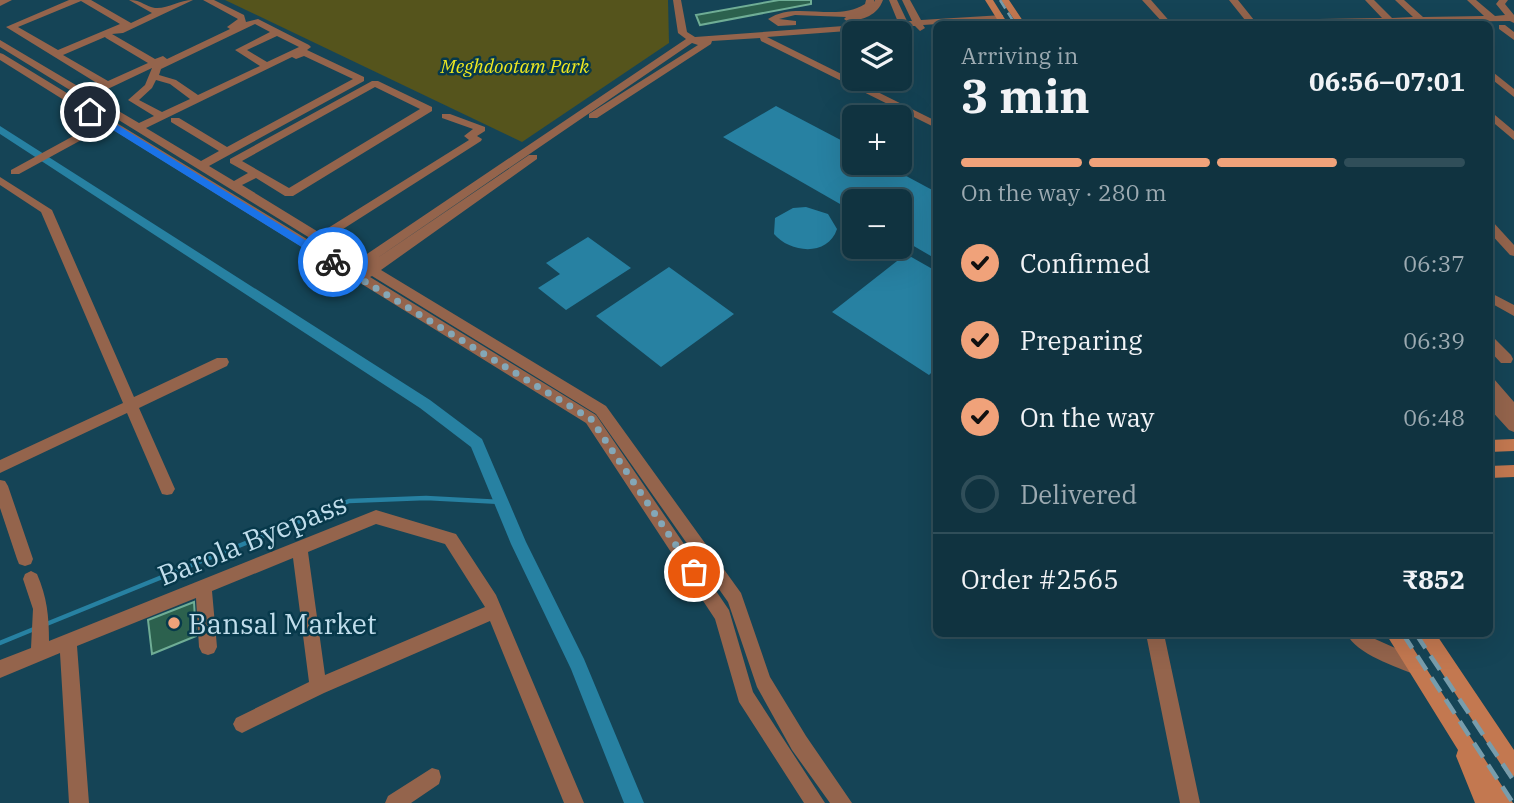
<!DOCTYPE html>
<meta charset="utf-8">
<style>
body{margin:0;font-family:"IBM Plex Serif",serif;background:#1e3f4b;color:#f1f3f6;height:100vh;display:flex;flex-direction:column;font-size:26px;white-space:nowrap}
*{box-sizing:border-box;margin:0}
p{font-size:23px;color:#9caab1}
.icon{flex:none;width:38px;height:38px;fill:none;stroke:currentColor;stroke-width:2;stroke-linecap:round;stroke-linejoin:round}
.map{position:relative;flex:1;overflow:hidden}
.panel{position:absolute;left:933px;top:21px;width:560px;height:616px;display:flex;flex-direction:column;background:#103340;border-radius:10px;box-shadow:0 7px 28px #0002,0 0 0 2px #304e59}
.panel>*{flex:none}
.controls{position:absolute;left:842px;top:21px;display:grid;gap:14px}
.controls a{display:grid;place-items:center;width:70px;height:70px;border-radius:10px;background:#103340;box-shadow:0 7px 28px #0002,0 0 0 2px #304e59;font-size:35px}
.pin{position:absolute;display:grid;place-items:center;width:60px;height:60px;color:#fff;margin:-30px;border:4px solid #fff;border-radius:50%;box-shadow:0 2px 7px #0007}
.courier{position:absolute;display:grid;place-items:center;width:70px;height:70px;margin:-35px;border:5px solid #1a73e8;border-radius:50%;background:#fff;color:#222;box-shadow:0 2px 9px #0007}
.headline em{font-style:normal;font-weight:700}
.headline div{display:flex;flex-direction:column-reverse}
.headline{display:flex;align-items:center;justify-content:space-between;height:119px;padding:0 28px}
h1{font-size:46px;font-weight:700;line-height:52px}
.bar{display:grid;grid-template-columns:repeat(4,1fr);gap:10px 7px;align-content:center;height:84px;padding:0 28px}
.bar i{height:9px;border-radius:5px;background:#304e59}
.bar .selected{background:#f0a27a}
.bar p{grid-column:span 4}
.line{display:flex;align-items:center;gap:18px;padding:0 28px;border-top:2px solid #304e59}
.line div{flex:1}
ol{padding:0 28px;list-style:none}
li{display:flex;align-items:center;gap:21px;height:77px}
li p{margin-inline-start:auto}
li .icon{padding:7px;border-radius:50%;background:#f0a27a;color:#111;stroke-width:4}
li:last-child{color:#9caab1}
li i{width:38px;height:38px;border:4px solid #304e59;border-radius:50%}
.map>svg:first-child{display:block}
.green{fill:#55541c}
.water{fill:#2781a2}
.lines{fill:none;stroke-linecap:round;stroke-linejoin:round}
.stream{stroke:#2781a2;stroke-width:4.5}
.canal{fill:#2781a2;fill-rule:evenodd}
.building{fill:#2c614e;stroke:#6fad95;stroke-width:2}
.street{fill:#94644c;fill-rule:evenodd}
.secondary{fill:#c37850;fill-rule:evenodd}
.rail-far1{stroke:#789dac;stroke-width:2.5;stroke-dasharray:10 5;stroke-linecap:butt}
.rail{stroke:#789dac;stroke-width:4.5;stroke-dasharray:17 9;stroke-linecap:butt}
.route{fill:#1a73e8}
.done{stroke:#84a7b7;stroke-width:7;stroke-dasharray:0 12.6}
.poi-dot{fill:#f0a27a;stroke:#07394b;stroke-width:2.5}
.labels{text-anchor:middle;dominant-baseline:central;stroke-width:5;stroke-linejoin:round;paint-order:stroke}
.far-park-label{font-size:19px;font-style:italic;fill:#efe921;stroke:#07394b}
.near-street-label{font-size:28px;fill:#c0ddeb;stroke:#07394b}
.near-poi-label{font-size:28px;fill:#c0ddeb;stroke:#07394b;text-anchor:start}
</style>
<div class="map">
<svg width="1514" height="803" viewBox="0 0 1514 803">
<rect width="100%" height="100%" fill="#154456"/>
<path class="green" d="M225,0H668L669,43L522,142Z"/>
<path class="water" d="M776,106L854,147V163H882L936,192V259L900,238V201H854V212L723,137Z
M806,207L828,214L837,229C828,257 790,253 774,234L775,218L793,208Z
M588,237L631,268L566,310L538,288L560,274L546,263Z
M906,254L936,271V368L929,375L832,312Z
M669,267L734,314L661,367L596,316Z"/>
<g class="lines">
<path class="stream" d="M44,625L349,501L426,498L501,502
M0,643L34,629"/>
<path class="canal" d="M0,126L430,400L482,439L526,542L584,659L644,803H624L571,669L511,544L471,447L420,408L0,134Z"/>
</g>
<path class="building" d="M779,0H811V4L700,25L696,15Z
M194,602L196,636L152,654L148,620Z"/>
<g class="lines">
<path class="street" d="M0,0H12L0,6Z
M69,0H91L131,23L152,13L129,0C142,0 146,7 155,8C168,9 179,0 193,0L123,33L112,34L155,59L163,56L167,59L230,29L227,27L238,19L203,0H214L244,15L246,22L258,19L309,45L311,47L307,50L364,77V81L209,166L234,181L248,173L230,163V159L372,81H378L432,107V111L293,196H285L256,178L242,185L320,233L469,140L464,136L473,129L442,118V114H450L485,127V131L477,136L482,139L481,141L329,238L361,258L686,39L678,33L673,0H681L687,32L695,37L898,22L889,0H897L907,21H912L902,0H910L921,20L1003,15V19L1000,20L923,25L925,28L920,31L915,26H909L911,29L906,32L901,27L767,37L936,121V128L761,41L760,38L712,41L711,44L597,118H589V114L698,45L692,43L370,263L529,155H537V159L381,270L606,406L741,593L770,677L806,736L852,803H830L792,750L757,687L728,602L596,414L372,276L370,277L596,415L729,610L753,692L825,803H804L739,702L715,619L586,423L107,126L19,174H11V170L99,122L0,60V53L3,54L75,98L78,95L0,47V40L86,91L100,85L6,27ZM81,1L120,24L58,50L18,27ZM255,24L270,32L235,50L260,66L198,95L176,80L159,75L161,69ZM277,36L299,47L267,62L247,50ZM105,37L106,38L148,63L108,81L63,55ZM304,56L353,79L227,147L179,118H171V122L219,151L201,161L146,128L292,57L296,59ZM152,68L145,85L128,100L154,116L139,123L93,96ZM156,80L170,84L190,99L162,112L139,100L152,88ZM375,87L420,109L289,188L242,161ZM85,99L112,116L107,117L80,101ZM117,119L352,264L351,266L115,122Z
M866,0H874V2L875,0H883C877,16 864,19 848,22L844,19L846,17L795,15L779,19L796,21V25L778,26L768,19C796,0 835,23 865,4Z
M1142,0H1151L1172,24H1164Z
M1229,0H1238L1254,20L1382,18L1365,0H1374L1392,18L1413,17L1395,0H1404L1423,17L1484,16L1467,0H1476L1495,16L1505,15L1496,4L1499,0H1508L1505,4L1514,15V23L1510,21L1182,24L1187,21L1245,20Z
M1499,25H1505L1514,32V40L1499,29Z
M1489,69L1514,89V97L1489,77Z
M1489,110L1514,131V140L1489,119Z
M0,177L52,210L134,397L217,358H227L229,362L227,366L139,408L175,489L172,494L167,495L162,494L127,413L0,473V460L123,403L41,212L0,185Z
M1489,221L1493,222L1514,245V256L1510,255L1489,232Z
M1489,292L1514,305V316L1489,302Z
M1489,336L1494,338L1511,355L1513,359L1511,363H1501L1489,350Z
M1489,378L1494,379L1514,402V432L1509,430L1489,408Z
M0,480L5,481L8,486L33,559L31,564L25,566L19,564L17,559L0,508Z
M376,510L456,534L496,595L584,803H564L490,621L324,693L248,730L242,733L236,730L233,724L236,718L309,682L293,558L212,591L217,647L214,653L208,655L202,653L199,647L196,598L77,646L89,803H69L60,653L0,678V660L31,648L33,609L23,579L25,574L31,571L37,574C47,597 49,616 49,641ZM376,524L445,544L485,607L325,675L308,552Z
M1146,634H1164L1200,803H1180Z
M1347,634H1368L1375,639L1422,660L1425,666L1422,672L1416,675C1397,667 1356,654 1347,634Z
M432,768L439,770L441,777L439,784L411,803H385L388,796Z"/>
<path class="secondary" d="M985,0H993L1008,24H1000Z
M1001,0H1009L1025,24H1017Z
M1514,439V451L1489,452V440Z
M1514,465V477L1489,478V466Z
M1386,634H1404L1513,803H1475L1456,756L1458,750Z
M1417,634H1436L1514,750V776L1507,774Z"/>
<path class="rail-far1" d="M1000,0L1015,24"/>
<path class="rail" d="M1403,634L1513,803
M1416,634L1514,781"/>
</g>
<path class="route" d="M87,110H93L336,259V264H329L87,114Z"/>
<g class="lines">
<path class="done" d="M333,262L591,419L694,572"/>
</g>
<circle class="poi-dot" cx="174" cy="623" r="7"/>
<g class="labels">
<g class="far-park-label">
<text x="515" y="66">Meghdootam Park</text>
</g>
<g class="near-street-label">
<text transform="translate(252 539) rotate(-22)">Barola Byepass</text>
</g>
<g class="near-poi-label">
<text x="188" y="623">Bansal Market</text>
</g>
</g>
</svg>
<div class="controls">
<a><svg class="icon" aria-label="layers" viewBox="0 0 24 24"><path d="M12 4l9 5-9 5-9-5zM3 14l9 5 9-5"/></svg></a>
<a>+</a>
<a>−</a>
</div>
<div class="pin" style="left:694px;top:572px;background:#ea580c"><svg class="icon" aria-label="bag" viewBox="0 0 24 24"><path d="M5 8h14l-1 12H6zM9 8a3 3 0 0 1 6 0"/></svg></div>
<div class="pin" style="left:90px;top:112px;background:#1f2937"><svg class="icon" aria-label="home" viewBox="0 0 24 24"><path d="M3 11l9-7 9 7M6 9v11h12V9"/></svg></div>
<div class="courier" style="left:333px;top:262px"><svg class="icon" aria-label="bike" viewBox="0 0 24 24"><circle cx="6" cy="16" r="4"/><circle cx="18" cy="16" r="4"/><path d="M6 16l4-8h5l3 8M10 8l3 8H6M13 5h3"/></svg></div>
<section class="panel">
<div class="headline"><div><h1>3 min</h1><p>Arriving in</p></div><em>06:56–07:01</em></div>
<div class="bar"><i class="selected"></i><i class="selected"></i><i class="selected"></i><i></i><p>On the way · 280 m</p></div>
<ol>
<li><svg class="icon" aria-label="check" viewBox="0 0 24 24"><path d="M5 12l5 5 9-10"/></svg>Confirmed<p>06:37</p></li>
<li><svg class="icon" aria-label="check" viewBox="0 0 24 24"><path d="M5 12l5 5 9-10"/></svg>Preparing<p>06:39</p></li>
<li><svg class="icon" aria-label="check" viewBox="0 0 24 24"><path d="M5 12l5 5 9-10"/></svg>On the way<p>06:48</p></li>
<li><i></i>Delivered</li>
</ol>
<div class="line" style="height:91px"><div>Order #2565</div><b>₹852</b></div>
</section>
</div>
